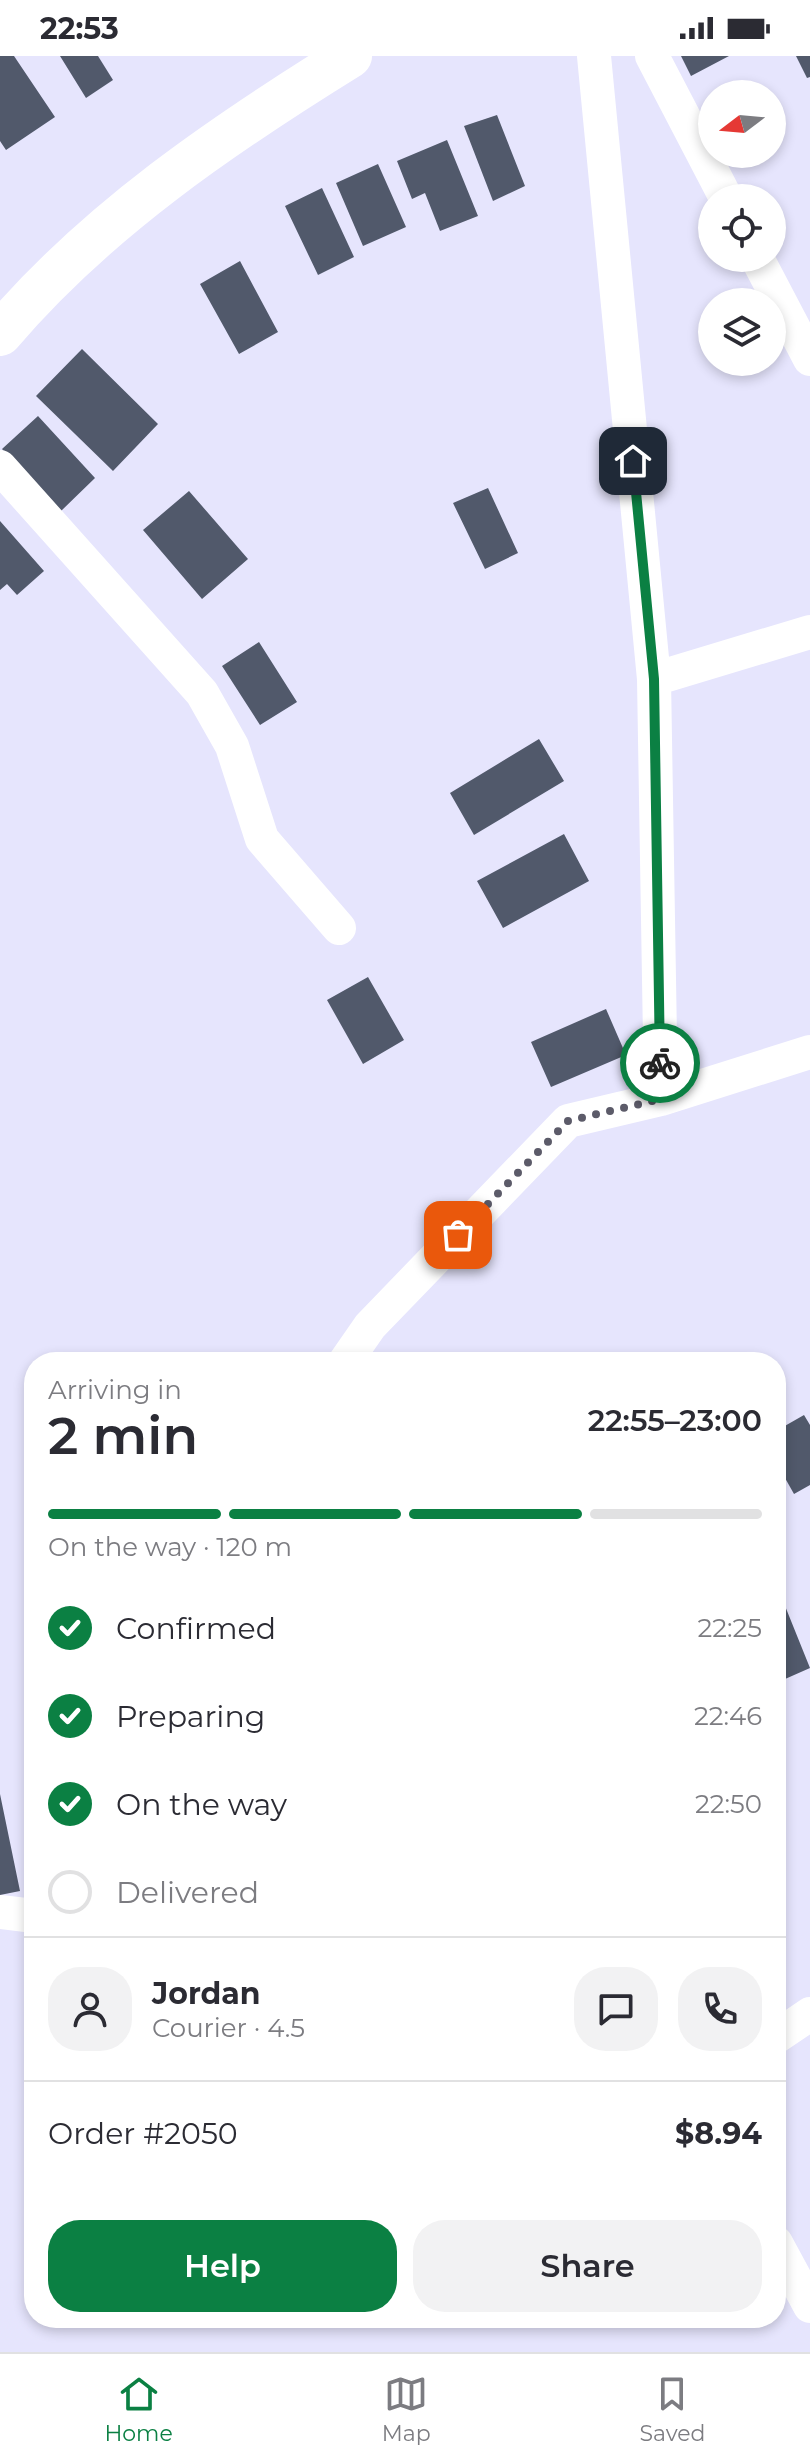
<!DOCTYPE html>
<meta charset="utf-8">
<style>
body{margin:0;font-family:Montserrat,sans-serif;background:#f2f2f3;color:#2b2b33;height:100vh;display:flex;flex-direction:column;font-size:30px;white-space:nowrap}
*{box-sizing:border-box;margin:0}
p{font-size:26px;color:#7c7c81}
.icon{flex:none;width:44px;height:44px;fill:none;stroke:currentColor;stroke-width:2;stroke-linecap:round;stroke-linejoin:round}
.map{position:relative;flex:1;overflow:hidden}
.panel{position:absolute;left:24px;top:1296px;width:762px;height:976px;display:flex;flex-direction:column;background:#fff;border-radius:32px;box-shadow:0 4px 12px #0003}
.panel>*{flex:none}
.needle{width:52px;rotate:254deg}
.tools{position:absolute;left:698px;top:24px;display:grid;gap:16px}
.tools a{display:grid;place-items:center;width:88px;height:88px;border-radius:50%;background:#fff;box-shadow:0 4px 12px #0003;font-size:40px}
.pin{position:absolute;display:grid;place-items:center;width:68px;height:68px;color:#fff;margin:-34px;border-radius:16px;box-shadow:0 4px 12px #0006}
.courier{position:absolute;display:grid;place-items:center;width:80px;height:80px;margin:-40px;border:6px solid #0b8043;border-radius:50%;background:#fff;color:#222;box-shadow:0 2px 10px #0007}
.overview em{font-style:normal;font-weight:600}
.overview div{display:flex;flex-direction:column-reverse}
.overview{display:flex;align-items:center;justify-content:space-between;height:136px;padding:0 24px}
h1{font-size:52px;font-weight:600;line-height:60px}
.bar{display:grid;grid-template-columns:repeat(4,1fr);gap:12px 8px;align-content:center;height:96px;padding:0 24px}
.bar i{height:10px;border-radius:6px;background:#e1e1e2}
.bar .current{background:#0b8043}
.bar p{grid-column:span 4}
.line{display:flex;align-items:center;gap:20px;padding:0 24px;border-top:2px solid #e1e1e2}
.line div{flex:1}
.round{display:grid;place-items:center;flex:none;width:84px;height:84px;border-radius:32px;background:#f2f2f3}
ol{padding:0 24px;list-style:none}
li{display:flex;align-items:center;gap:24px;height:88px}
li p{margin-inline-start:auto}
li .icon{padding:8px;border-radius:50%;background:#0b8043;color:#fff;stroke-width:4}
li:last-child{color:#7c7c81}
li i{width:44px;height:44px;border:4px solid #e1e1e2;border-radius:50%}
.primary-button{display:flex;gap:16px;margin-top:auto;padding:16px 24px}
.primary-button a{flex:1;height:92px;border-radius:32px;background:#0b8043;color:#fff;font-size:32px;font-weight:600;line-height:92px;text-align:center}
.primary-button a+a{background:#f2f2f3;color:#2b2b33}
.status{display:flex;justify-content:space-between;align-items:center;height:56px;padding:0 40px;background:#fff;direction:ltr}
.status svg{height:22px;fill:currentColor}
.tab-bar{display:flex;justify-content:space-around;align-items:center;height:112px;border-top:2px solid #e1e1e2;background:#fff;font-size:22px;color:#7c7c81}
.tab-bar a{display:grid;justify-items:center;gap:4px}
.tab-bar .current{color:#0b8043}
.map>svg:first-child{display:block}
.building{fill:#51596b}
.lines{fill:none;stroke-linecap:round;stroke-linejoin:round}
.minor{stroke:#fff;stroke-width:34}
.major{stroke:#fff;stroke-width:44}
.done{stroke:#5c5b69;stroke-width:8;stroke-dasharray:0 14.4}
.route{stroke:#0b8043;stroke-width:10}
</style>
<div class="status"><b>22:53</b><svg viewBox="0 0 49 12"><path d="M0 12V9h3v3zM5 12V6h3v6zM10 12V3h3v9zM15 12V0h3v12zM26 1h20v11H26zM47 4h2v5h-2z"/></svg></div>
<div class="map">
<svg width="810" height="2296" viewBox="0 0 810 2296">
<rect width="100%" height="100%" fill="#e6e5fd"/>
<path class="building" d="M0,0H14L55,61L6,94L0,85Z
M60,0H98L113,24L86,42Z
M681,0H729L691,20Z
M796,0H810V21L807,22Z
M497,59L525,130L493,145L464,70Z
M447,84L478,160L440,175L425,137L412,143L397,105Z
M378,108L406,171L363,190L336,127Z
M322,132L354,201L318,219L285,150Z
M240,205L278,276L239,298L200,228Z
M82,293L158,368L113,415L36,340Z
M38,360L95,422L60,456L2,393Z
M488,432L518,497L485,513L453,447Z
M189,435L248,503L202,543L143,474Z
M0,465L44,515L17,539L7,528L0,534Z
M259,586L297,646L260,669L222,610Z
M539,683L564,725L474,779L450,737Z
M564,778L589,825L503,872L477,825Z
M368,921L404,984L363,1008L327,944Z
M606,953L626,999L551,1031L531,986Z
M804,1359L810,1369V1429L794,1438L776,1406V1375Z
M781,1540L810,1612L776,1627V1543Z
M0,1738L20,1835L0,1839Z"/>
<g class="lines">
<path class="minor" d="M594,0L654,623L661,1043
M652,0L726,142
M757,202L810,303
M0,411L202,637L232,690L262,783L339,872
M654,623L810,576
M345,1306L370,1270L568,1065L661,1043L810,996
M0,1856L34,1860
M776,1981L810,1958
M776,2187L810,2250"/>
<path class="major" d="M0,278C97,164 224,78 350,0"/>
</g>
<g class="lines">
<path class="done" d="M458,1179L568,1065L661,1043L660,1007"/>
<path class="route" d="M633,405L654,623L660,1007"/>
</g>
</svg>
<div class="tools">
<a><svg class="needle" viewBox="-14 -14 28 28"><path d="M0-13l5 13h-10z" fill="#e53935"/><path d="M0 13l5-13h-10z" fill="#7c7c81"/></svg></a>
<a><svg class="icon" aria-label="locate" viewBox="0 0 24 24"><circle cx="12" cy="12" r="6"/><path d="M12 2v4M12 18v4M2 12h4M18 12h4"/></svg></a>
<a><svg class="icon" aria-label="layers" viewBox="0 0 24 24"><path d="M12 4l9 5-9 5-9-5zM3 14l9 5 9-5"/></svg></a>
</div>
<div class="pin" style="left:458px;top:1179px;background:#ea580c"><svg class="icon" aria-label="bag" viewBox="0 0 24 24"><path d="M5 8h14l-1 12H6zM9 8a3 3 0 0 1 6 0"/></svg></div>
<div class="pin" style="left:633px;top:405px;background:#1f2937"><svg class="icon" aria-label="home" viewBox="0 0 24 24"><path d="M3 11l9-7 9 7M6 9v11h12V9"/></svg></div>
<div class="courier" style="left:660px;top:1007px"><svg class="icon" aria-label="bike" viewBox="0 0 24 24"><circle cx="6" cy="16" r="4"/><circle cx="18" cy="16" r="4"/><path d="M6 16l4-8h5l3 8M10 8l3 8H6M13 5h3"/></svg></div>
<section class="panel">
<div class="overview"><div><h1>2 min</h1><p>Arriving in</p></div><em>22:55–23:00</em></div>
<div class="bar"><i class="current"></i><i class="current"></i><i class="current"></i><i></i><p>On the way · 120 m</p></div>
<ol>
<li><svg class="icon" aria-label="check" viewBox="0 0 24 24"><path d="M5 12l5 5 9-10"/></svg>Confirmed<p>22:25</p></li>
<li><svg class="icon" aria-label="check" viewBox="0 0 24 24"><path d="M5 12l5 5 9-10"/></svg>Preparing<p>22:46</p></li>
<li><svg class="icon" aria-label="check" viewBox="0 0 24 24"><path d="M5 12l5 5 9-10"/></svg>On the way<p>22:50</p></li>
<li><i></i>Delivered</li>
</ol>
<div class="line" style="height:144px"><a class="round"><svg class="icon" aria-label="person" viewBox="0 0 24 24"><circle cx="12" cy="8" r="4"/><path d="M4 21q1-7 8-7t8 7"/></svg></a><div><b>Jordan</b><p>Courier · 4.5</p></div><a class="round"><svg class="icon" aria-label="chat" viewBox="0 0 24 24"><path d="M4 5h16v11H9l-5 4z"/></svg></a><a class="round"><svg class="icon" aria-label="phone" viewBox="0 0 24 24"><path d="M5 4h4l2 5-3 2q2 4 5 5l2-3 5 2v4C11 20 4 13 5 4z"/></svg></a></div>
<div class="line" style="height:104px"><div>Order #2050</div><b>$8.94</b></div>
<div class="primary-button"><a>Help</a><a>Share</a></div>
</section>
</div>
<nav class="tab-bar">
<a class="current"><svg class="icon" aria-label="home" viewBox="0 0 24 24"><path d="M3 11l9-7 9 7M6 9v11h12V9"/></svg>Home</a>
<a><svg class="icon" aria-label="map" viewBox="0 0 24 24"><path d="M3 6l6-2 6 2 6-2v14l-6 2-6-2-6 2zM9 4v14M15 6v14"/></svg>Map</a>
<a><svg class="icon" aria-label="saved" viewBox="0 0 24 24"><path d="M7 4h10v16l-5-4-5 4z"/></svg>Saved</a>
</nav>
